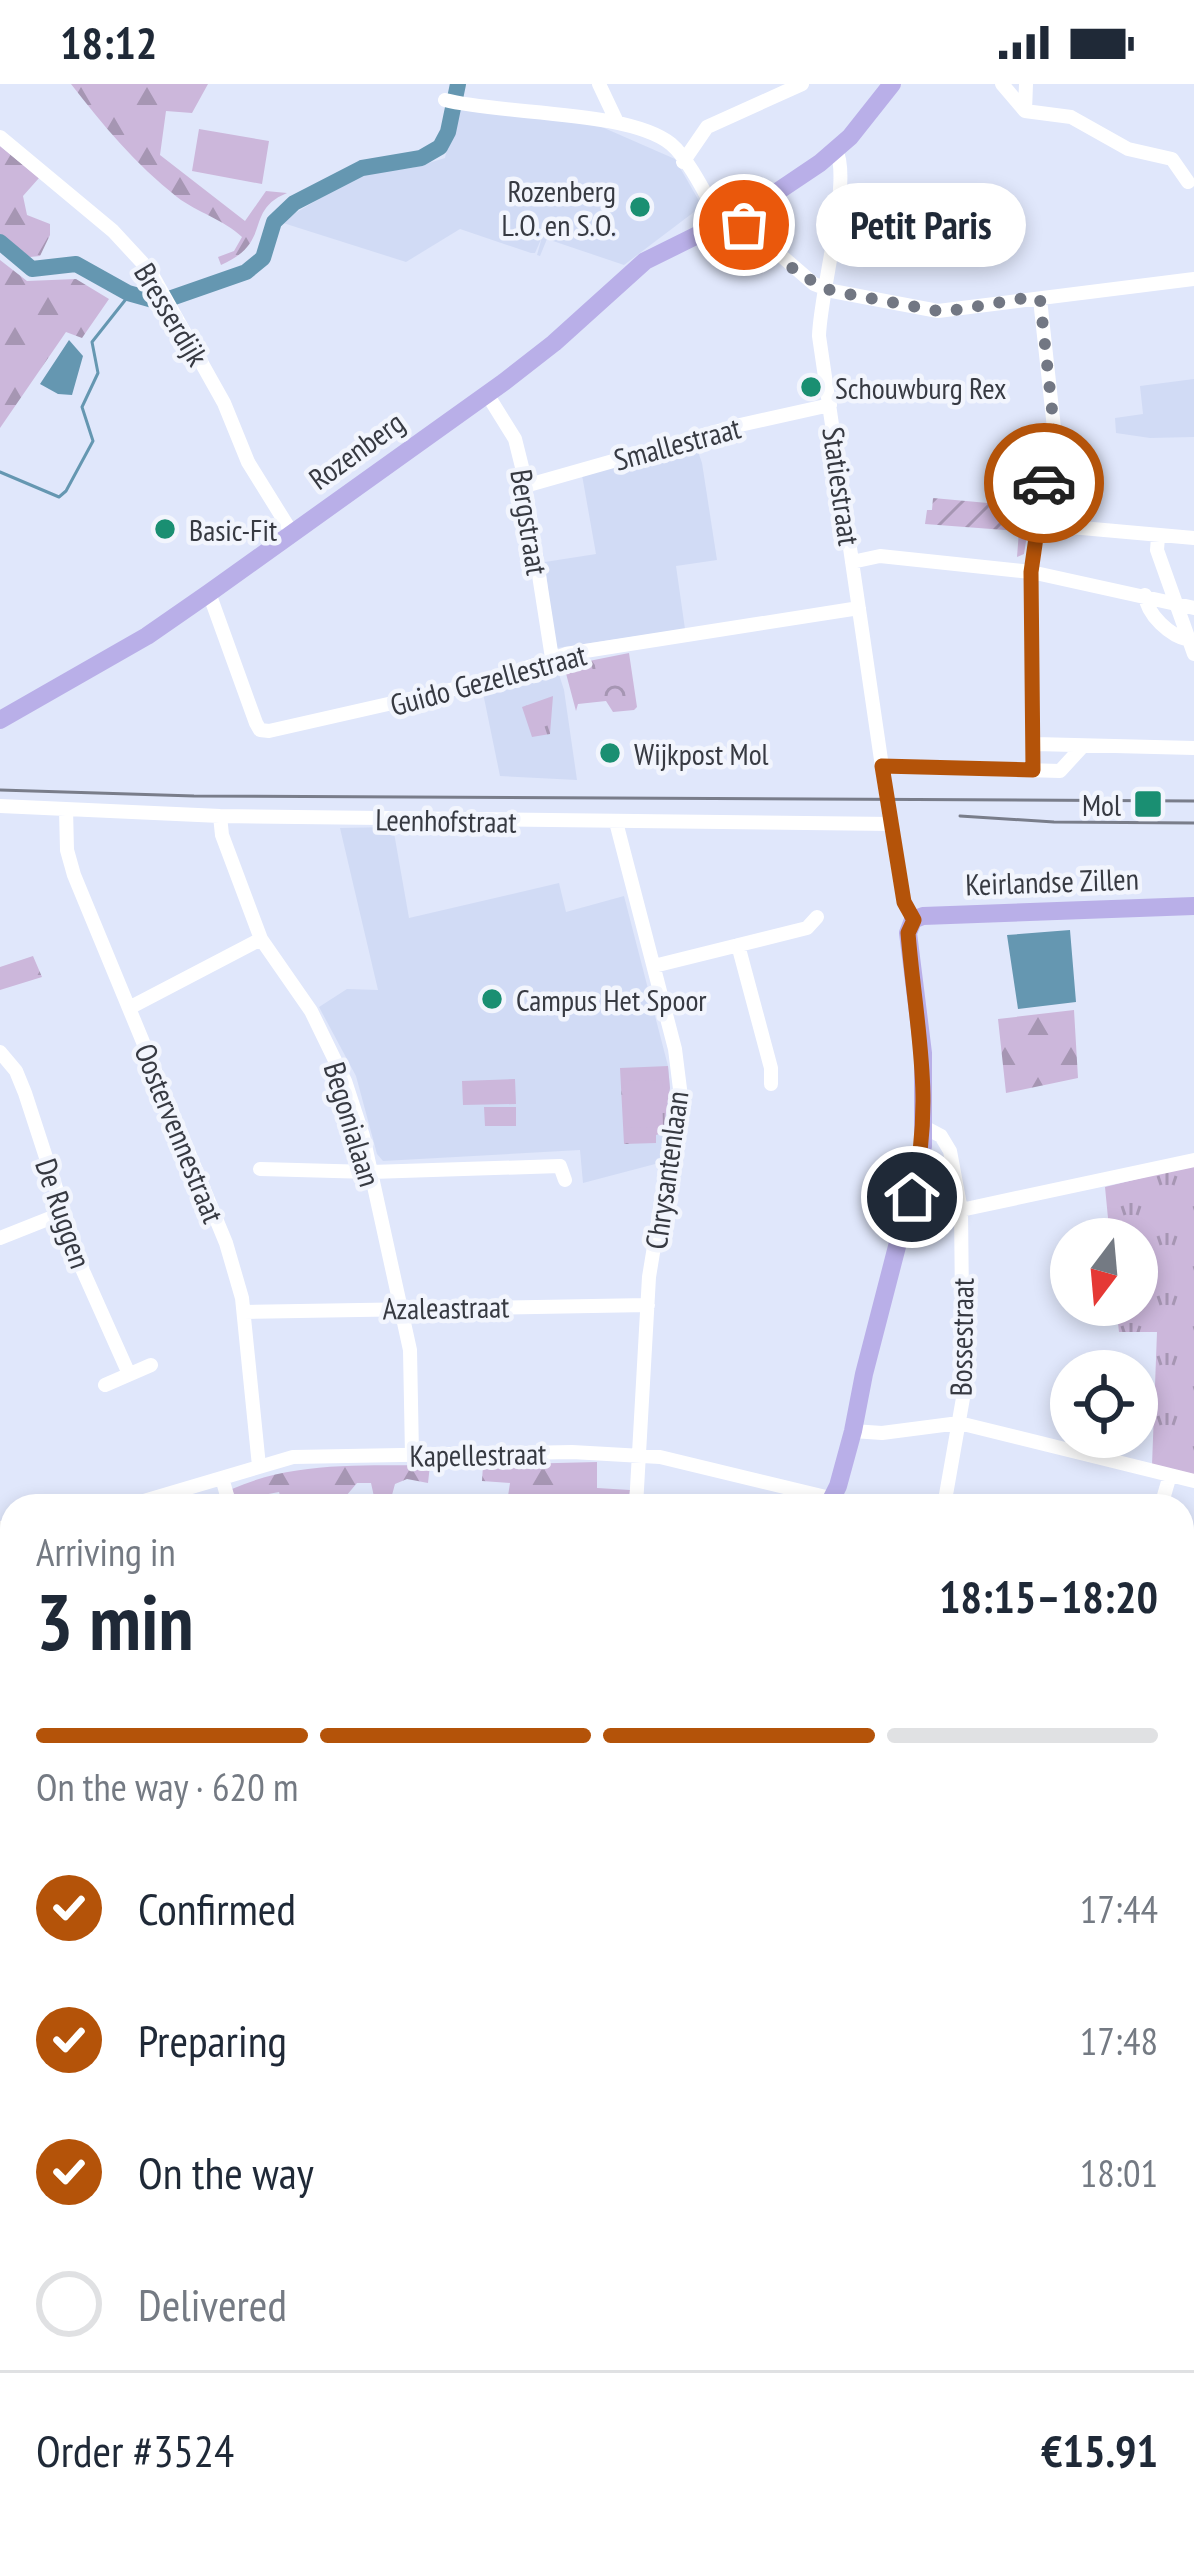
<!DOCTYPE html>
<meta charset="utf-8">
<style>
body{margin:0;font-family:"PT Sans Narrow",sans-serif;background:#f2f2f3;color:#1f2937;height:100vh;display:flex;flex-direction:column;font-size:45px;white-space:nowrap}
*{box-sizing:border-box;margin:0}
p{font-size:39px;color:#747a83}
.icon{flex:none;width:66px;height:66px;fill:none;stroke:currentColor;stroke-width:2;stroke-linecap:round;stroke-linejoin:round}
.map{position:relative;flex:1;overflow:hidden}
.details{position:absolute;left:0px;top:1410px;width:1194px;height:1059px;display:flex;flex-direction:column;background:#fff;border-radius:36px 36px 0 0;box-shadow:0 6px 18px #0003}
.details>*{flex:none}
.needle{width:78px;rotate:196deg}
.fabs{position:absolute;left:1050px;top:1134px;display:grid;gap:24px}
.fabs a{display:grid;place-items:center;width:108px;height:108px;border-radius:50%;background:#fff;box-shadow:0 6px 18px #0003;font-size:60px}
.pin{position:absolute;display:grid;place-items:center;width:102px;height:102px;color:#fff;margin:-51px;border:6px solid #fff;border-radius:50%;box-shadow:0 3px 12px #0007}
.courier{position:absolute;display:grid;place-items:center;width:120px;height:120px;margin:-60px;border:9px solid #b45309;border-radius:50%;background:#fff;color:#222;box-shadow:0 3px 15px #0007}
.bubble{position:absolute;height:84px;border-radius:42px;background:#fff;box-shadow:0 6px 18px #0003;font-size:39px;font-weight:700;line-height:84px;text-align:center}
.overview em{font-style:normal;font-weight:700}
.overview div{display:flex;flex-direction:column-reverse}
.overview{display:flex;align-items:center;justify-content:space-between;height:204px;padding:0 36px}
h1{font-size:78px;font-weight:700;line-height:90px}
.bar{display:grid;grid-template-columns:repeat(4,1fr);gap:18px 12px;align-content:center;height:144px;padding:0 36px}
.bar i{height:15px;border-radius:9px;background:#e0e1e3}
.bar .active{background:#b45309}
.bar p{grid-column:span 4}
.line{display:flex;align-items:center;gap:30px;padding:0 36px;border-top:3px solid #e0e1e3}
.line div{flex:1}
ol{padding:0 36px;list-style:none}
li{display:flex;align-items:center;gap:36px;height:132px}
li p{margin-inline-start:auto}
li .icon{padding:12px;border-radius:50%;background:#b45309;color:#fff;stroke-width:4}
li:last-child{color:#747a83}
li i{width:66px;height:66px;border:6px solid #e0e1e3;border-radius:50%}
.status{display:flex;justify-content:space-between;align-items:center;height:84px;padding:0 60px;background:#fff;direction:ltr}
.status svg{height:33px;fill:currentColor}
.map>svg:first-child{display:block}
.built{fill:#d1dbf5}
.grass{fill:url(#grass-tufts)}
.forest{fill:url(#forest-firs)}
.park{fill:url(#park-crowns)}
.garden{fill:url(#garden-furrows)}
.pitch{fill:#ccb7db}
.water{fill:#6597b1}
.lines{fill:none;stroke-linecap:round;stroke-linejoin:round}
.stream{stroke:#6597b1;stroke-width:3}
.river{stroke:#6597b1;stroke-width:16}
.minor{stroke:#fff;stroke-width:14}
.major{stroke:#b9afe8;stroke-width:18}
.rail{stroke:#797d8a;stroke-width:3}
.done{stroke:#727783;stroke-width:12;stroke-dasharray:0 21.6}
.route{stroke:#b45309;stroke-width:15}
.poi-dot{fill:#1a8f72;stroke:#f2f5fd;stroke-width:4.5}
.labels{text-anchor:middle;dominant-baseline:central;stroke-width:9;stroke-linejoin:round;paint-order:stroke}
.poi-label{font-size:30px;fill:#373a42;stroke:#f2f5fd;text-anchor:start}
.street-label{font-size:30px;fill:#373a42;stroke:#f2f5fd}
</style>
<div class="status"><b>18:12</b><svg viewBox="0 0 49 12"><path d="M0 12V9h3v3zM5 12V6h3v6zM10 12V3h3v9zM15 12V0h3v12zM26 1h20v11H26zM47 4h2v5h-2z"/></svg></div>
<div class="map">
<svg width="1194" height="2468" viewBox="0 0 1194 2468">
<defs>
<pattern id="grass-tufts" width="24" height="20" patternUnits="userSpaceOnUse" patternTransform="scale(3)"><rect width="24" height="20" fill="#ccb7db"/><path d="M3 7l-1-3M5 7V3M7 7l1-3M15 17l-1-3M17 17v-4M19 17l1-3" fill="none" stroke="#a696b3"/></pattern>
<pattern id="forest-firs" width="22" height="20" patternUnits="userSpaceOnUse" patternTransform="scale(3)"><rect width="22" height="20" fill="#ccb7db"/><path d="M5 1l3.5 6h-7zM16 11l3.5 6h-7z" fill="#a696b3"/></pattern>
<pattern id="park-crowns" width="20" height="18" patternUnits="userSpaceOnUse" patternTransform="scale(3)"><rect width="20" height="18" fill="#ccb7db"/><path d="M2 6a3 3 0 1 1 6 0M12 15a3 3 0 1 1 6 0" fill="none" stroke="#a696b3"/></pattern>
<pattern id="garden-furrows" width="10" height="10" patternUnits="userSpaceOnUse" patternTransform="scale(3)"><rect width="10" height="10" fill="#ccb7db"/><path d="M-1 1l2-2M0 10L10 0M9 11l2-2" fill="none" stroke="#a696b3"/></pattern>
</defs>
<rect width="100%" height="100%" fill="#e0e7fb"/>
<path class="built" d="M455,23L595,40L675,75L702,122L624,181L547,155L540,172L537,171L542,153L535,169H531L460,145L406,178L280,138L363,89L412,84L445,74Z
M1194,295V353L1150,354L1116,349L1115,334L1143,330L1140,302Z
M695,359L702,379L717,476L676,482L685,545L557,564L554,560L545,478L596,470L582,391Z
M557,584L564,606L577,696L500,692L483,609Z
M393,743L409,834L559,799L566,828L624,812L668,982L670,1004L659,1079L583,1099L580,1066L383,1077L377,1070L356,992L319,923L347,905L378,906L340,744Z"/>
<path class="grass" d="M553,612L550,650L532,653L522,623Z
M668,982L670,1004L663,1049L656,1051V1059L624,1060L620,984Z
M1194,1081V1391L1152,1381L1157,1248H1119L1116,1221H1137V1155H1110L1105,1103Z
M1182,1804L1194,1805V1855L1182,1854Z
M412,2457H513L511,2468H407Z"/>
<path class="forest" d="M71,0H208L192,29L166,27L160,71L245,137L266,107L287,109C243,127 274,158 221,181L218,173L234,167L242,153C223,135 198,129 177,113C136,81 102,40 71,0Z
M0,62L39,94L23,112L27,131L50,140V151L40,172L30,173L0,150Z
M0,176L27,197L76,195L109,215L82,254L66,248L0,344Z
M33,872L42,893L0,906V883Z
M1074,926L1078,994L1006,1009L998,935Z
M597,1378V1404L630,1406L628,1422H574L573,1418L508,1412L510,1399L482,1397L483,1381Z
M430,1381L428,1399L407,1395L395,1400L389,1422H376L371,1399H357L341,1418L344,1422H283L279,1408L247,1414L249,1422H238L232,1405C295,1377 363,1382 430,1381Z
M0,1705L12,1718V1793L0,1809Z
M0,1822L12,1825V1877L0,1874Z
M0,2042L12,2045V2457H412L407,2468H0Z
M1043,2457H1128L1122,2468L1078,2462L1076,2468H1031L1044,2462Z"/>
<path class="park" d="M629,569L637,623L634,626L613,628L606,617L578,620L576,627L564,582Z"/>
<path class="garden" d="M933,414L1032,423L1031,429H1026L1025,437L1029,438L1024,470L1017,473L1019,447L925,440L927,426H932Z"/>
<path class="pitch" d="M199,45L269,57L262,100L192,87Z
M515,995L516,1020L463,1021L462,997Z
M662,996L663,1043L624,1044L623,997Z
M484,1023H516V1042H485Z
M0,1896L12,1899V2023L0,2020Z"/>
<path class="water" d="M69,256L83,272L72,311L58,310L40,300Z
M1070,846L1076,918L1018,925L1007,851Z"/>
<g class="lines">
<path class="stream" d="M0,388L59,413L66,407L93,357L82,323L98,289L92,258L130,210"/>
<path class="river" d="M0,158L32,185L76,180L128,209L160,218L246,188L263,174L274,138L294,119L362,84L421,74L440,63L448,48L458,0"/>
<path class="minor" d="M599,0L617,38
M1002,0L1025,27
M445,16C503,31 629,26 671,60C689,75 709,117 721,138
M1025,27L1071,33L1128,65L1172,75L1188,98
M1025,27L1026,0
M0,53L113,147L150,187L224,319L248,378L292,449
M836,66C852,96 820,208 819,252L885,703L904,818L913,836
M683,78L707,43L802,0
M735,132L814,200L832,207L938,227L1194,195
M487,310L515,355L522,383L552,574
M525,402L740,341L830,321
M1037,440L1194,454
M1158,453L1157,466L1194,570
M852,478L880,472L1031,488L1194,524
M209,509L256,639L260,646L269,647L485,598L566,570L859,524
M1145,511C1147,531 1170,552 1189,556
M1035,660L1194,664
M882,682L1060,687L1082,663
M1033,685L1031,488L1054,344L1040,215
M0,722L220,732L892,740
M66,725L67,766L74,791L226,1159L242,1214L259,1382
M220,732L222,751L261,855L311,927L345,997L363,1052L410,1266L412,1371
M616,738L675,965L680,1005L649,1193L636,1422
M738,861L771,984V1000
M654,882L807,844L817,833
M129,924L261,855
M0,968L16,987L25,1009L83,1187L129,1290
M924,1043L941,1052L950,1067L961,1126L963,1314L944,1422
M260,1085L371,1088L560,1082L565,1096
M961,1126L1194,1076
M0,1154L63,1129
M244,1228L648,1221
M105,1301L151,1281
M853,1347L882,1349L959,1339L1194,1397
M222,1394L230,1422
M127,1422L293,1373L572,1368L660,1373L830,1414
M1161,1422L1170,1391
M0,1444L12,1443
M1182,1679L1194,1681
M0,1816L12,1802
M1182,2262L1194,2276
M1182,2290L1194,2314
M921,2457L923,2468
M988,2457L990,2468
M748,2468L765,2457"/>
<path class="major" d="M0,636L147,552L209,509L504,298L554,259L645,177L756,122L820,79L850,53L892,0
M828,1422L838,1402L853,1347L864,1290L923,1062V969L908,849L913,836L923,832L1194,822
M544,2468L547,2457"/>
<path class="rail" d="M0,706L194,712L1194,717
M960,732L1054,738L1194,739"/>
</g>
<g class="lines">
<path class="done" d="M744,141L799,190L832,207L944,228L1025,214L1040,215L1054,344L1044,399"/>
<path class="route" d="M912,1113C935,1015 916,946 908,849L914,836L904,818L882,682L1033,686L1031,488L1044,399"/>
</g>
<g class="poi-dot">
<circle cx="640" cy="123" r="12"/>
<circle cx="811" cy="303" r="12"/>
<circle cx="165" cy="445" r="12"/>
<circle cx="610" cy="669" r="12"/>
<rect x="1133" y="705" width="30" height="30" rx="6"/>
<circle cx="492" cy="915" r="12"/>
</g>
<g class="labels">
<g class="poi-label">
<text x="616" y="106" text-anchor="end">Rozenberg<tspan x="616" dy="34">L.O. en S.O.</tspan></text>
<text x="835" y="303">Schouwburg Rex</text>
<text x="189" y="445">Basic-Fit</text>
<text x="634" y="669">Wijkpost Mol</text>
<text x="1121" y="720" text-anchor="end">Mol</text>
<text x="516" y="915">Campus Het Spoor</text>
</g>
<g class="street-label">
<text transform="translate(172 230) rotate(59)">Bresserdijk</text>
<text transform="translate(677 359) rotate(-15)">Smallestraat</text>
<text transform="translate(356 366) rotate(-36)">Rozenberg</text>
<text transform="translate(842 402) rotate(82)">Statiestraat</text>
<text transform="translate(530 438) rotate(81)">Bergstraat</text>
<text transform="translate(488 595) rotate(-15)">Guido Gezellestraat</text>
<text transform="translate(446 736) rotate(1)">Leenhofstraat</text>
<text transform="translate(1052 797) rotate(-2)">Keirlandse Zillen</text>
<text transform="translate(353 1040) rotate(73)">Begonialaan</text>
<text transform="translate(180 1049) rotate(68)">Oostervennestraat</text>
<text transform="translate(666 1086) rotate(-82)">Chrysantenlaan</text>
<text transform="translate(64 1129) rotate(71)">De Ruggen</text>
<text transform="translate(446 1223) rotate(-1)">Azaleastraat</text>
<text transform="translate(961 1253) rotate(-89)">Bossestraat</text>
<text transform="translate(478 1370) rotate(-1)">Kapellestraat</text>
</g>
</g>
</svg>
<div class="fabs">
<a><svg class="needle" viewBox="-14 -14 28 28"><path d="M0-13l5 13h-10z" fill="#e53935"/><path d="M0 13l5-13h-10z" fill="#747a83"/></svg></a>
<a><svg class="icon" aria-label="locate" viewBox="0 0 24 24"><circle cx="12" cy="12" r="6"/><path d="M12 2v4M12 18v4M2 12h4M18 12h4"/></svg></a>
</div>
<div class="pin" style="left:744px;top:141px;background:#ea580c"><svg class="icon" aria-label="bag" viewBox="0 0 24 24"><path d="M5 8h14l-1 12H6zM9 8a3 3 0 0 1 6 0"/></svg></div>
<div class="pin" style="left:912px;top:1113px;background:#1f2937"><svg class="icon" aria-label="home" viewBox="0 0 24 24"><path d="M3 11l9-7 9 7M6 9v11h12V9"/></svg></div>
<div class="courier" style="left:1044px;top:399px"><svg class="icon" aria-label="car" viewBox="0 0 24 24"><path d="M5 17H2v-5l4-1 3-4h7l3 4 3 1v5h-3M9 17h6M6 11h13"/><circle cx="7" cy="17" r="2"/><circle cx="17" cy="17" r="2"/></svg></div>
<div class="bubble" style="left:816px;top:99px;width:210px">Petit Paris</div>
<section class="details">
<div class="overview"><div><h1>3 min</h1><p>Arriving in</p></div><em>18:15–18:20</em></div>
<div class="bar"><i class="active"></i><i class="active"></i><i class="active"></i><i></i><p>On the way · 620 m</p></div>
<ol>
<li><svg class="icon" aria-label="check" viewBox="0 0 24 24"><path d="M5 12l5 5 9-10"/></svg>Confirmed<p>17:44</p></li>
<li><svg class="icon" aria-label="check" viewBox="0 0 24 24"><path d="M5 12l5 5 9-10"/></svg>Preparing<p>17:48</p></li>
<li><svg class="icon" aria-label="check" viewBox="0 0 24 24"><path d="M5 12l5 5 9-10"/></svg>On the way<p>18:01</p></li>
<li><i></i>Delivered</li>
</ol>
<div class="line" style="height:156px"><div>Order #3524</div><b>€15.91</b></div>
</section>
</div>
